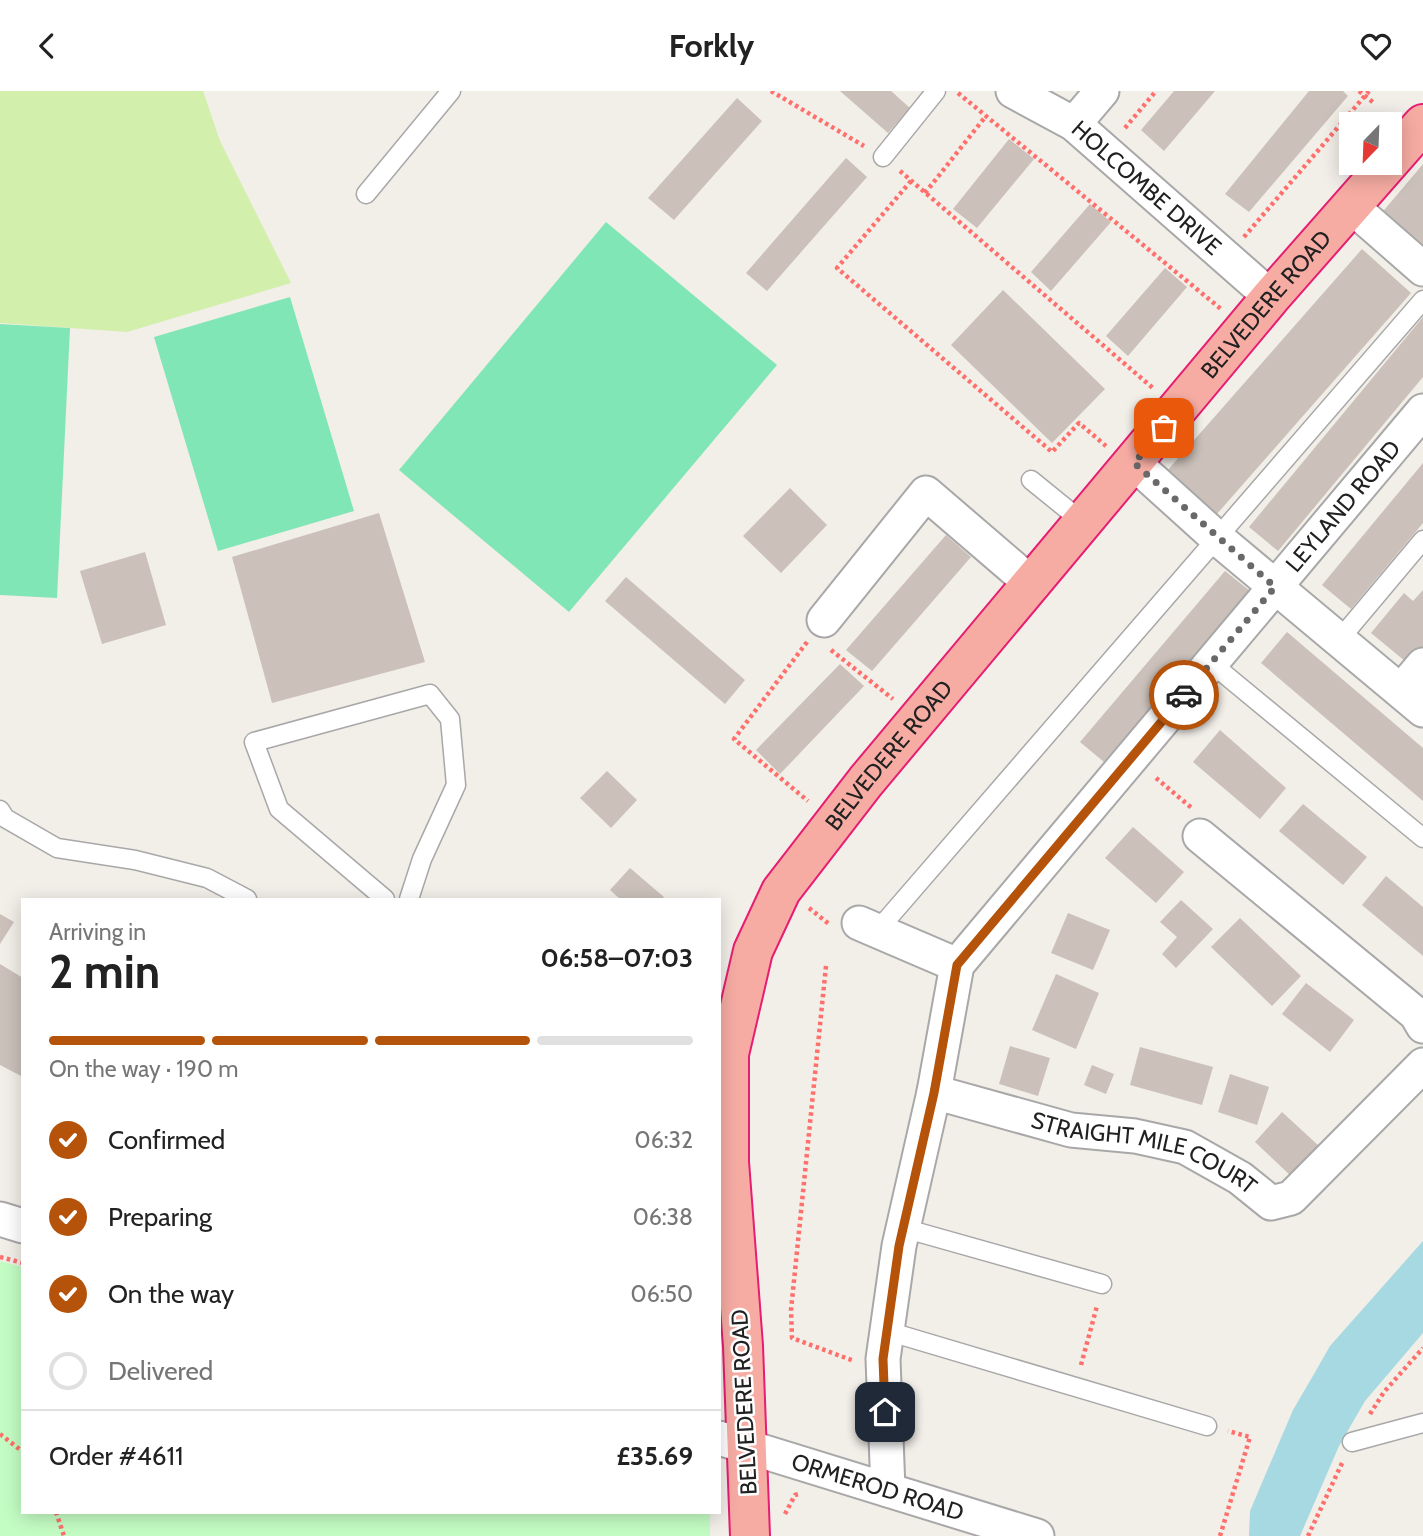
<!DOCTYPE html>
<meta charset="utf-8">
<style>
body{margin:0;font-family:Cabin,sans-serif;background:#f2f2f2;color:#222;height:100vh;display:flex;flex-direction:column;font-size:26px;white-space:nowrap}
*{box-sizing:border-box;margin:0}
p{font-size:23px;color:#767676}
.icon{flex:none;width:38px;height:38px;fill:none;stroke:currentColor;stroke-width:2;stroke-linecap:round;stroke-linejoin:round}
.map{position:relative;flex:1;overflow:hidden}
.side{position:absolute;left:21px;top:807px;width:700px;height:616px;display:flex;flex-direction:column;background:#fff;border-radius:0px;box-shadow:0 4px 18px #0003}
.side>*{flex:none}
.needle{width:46px;rotate:203deg}
.fabs{position:absolute;left:1339px;top:21px;display:grid;gap:14px}
.fabs a{display:grid;place-items:center;width:63px;height:63px;border-radius:0px;background:#fff;box-shadow:0 4px 18px #0003;font-size:35px}
.pin{position:absolute;display:grid;place-items:center;width:60px;height:60px;color:#fff;margin:-30px;border-radius:14px;box-shadow:0 4px 10px #0006}
.courier{position:absolute;display:grid;place-items:center;width:70px;height:70px;margin:-35px;border:5px solid #b45309;border-radius:50%;background:#fff;color:#222;box-shadow:0 2px 9px #0007}
.overview em{font-style:normal;font-weight:800}
.overview div{display:flex;flex-direction:column-reverse}
.overview{display:flex;align-items:center;justify-content:space-between;height:119px;padding:0 28px}
h1{font-size:46px;font-weight:800;line-height:52px}
.bar{display:grid;grid-template-columns:repeat(4,1fr);gap:10px 7px;align-content:center;height:84px;padding:0 28px}
.bar i{height:9px;border-radius:5px;background:#e0e0e0}
.bar .selected{background:#b45309}
.bar p{grid-column:span 4}
.line{display:flex;align-items:center;gap:18px;padding:0 28px;border-top:2px solid #e0e0e0}
.line div{flex:1}
ol{padding:0 28px;list-style:none}
li{display:flex;align-items:center;gap:21px;height:77px}
li p{margin-inline-start:auto}
li .icon{padding:7px;border-radius:50%;background:#b45309;color:#fff;stroke-width:4}
li:last-child{color:#767676}
li i{width:38px;height:38px;border:4px solid #e0e0e0;border-radius:50%}
header{display:flex;justify-content:space-between;align-items:center;height:91px;padding:0 28px;background:#fff;font-size:32px;font-weight:800}
.map>svg:first-child{display:block}
.grass{fill:#d2efab}
.park{fill:#c4fdc4}
.pitch{fill:#81e6b6}
.water{fill:#a6d9e2}
.building{fill:#cbc0ba}
.lines{fill:none;stroke-linecap:round;stroke-linejoin:round}
.service-casing{stroke:#a8a8a8;stroke-width:21}
.minor-casing{stroke:#a8a8a8;stroke-width:37}
.trunk-casing{stroke:#e71d73;stroke-width:42}
.path{stroke:#ff6f6c;stroke-width:4.5;stroke-dasharray:3.5 3.5;stroke-linecap:butt}
.service{stroke:#fff;stroke-width:18}
.minor{stroke:#fff;stroke-width:33}
.trunk{stroke:#f6aca3;stroke-width:38}
.done{stroke:#6a6967;stroke-width:7;stroke-dasharray:0 12.6}
.route{stroke:#b45309;stroke-width:9}
.labels{text-anchor:middle;dominant-baseline:central;stroke-width:5;stroke-linejoin:round;paint-order:stroke}
.street-label{font-size:23px;fill:#212121;stroke:#fff}
</style>
<header><svg class="icon" aria-label="back" viewBox="0 0 24 24"><path d="M15 5l-7 7 7 7"/></svg>Forkly<svg class="icon" aria-label="heart" viewBox="0 0 24 24"><path d="M12 20l-8-8c-3-5 5-10 8-4 3-6 11-1 8 4z"/></svg></header>
<div class="map">
<svg width="1423" height="1445" viewBox="0 0 1423 1445">
<rect width="100%" height="100%" fill="#f2eee8"/>
<path class="grass" d="M0,0H203L220,50L291,192L127,241L0,232Z"/>
<path class="park" d="M0,1170L23,1176V1421H710V1445H0Z"/>
<path class="pitch" d="M606,131L777,274L569,521L399,379Z
M290,206L354,420L218,460L154,246Z
M0,233L70,237L57,507L0,504Z"/>
<path class="water" d="M1423,1150V1242L1365,1310L1339,1355L1300,1445H1249L1250,1420L1293,1319L1314,1283L1330,1255Z"/>
<path class="building" d="M840,0H891L910,17L888,42Z
M1174,0H1215L1164,60L1141,39Z
M1309,0H1343L1348,5L1249,121L1225,103Z
M737,7L762,30L674,129L648,107Z
M1009,48L1034,68L977,137L953,118Z
M846,67L867,86L767,200L746,182Z
M1423,73V161L1380,124Z
M1090,113L1111,131L1051,200L1031,181Z
M1362,158L1411,202L1216,424L1166,381Z
M1165,177L1187,196L1128,265L1106,245Z
M1003,199L1105,298L1052,352L951,254Z
M1423,226V286L1278,460L1249,436Z
M1423,372V432L1351,518L1322,494Z
M790,397L827,434L781,482L743,445Z
M379,422L425,571L272,612L232,466Z
M946,444L971,466L872,580L846,559Z
M145,461L166,534L102,553L80,480Z
M1225,480L1250,500L1104,671L1080,651Z
M626,486L745,589L725,613L605,510Z
M1423,499V560L1411,575L1371,542L1404,502L1413,510Z
M1287,541L1423,657V710L1261,572Z
M840,573L864,595L780,683L756,659Z
M1220,639L1286,697L1260,728L1193,671Z
M607,680L637,709L611,737L580,707Z
M1303,713L1367,766L1343,794L1279,740Z
M1133,736L1184,781L1156,812L1105,767Z
M630,777L664,806L662,808H620L610,799Z
M1386,785L1423,816V865L1362,814Z
M1181,809L1213,838L1176,877L1162,863L1177,846L1160,831Z
M1068,822L1110,839L1093,879L1051,862Z
M0,823L14,831L0,853Z
M1240,827L1301,885L1272,915L1211,856Z
M0,873L23,887V986L0,974Z
M1056,883L1099,902L1076,958L1032,939Z
M1306,892L1354,929L1330,961L1282,923Z
M1010,955L1050,967L1038,1005L999,993Z
M1140,956L1213,976L1202,1014L1130,994Z
M1092,974L1114,983L1106,1003L1084,994Z
M1230,983L1269,996L1257,1034L1218,1021Z
M1282,1021L1319,1055L1291,1085L1255,1051Z"/>
<g class="lines">
<g class="service-casing">
<path id="service" d="M883,66L936,0
M366,103L451,0
M1031,389L1084,432
M1339,549L1423,449
M1211,572L1423,747
M0,719L5,727L57,757L135,769L207,787L247,808
M385,808L279,718L254,651L430,603L450,628L456,694L422,768L409,808
M877,840L1423,209
M903,1137L1102,1193
M887,1240L1207,1335
M1352,1351L1423,1332"/>
</g>
<g class="minor-casing">
<g id="minor">
<path id="s1" d="M1013,0L1074,33L1271,206"/>
<path d="M1074,33L1102,0"/>
<path d="M1352,116L1423,178"/>
<path d="M1134,372L1217,447L1423,619"/>
<path d="M824,529L926,402L1033,494"/>
<path d="M1401,600L1423,574"/>
<path d="M1200,745L1416,923L1423,935"/>
<path d="M859,832L957,874"/>
<path id="s2" d="M934,1001L1071,1039L1135,1045L1185,1056L1240,1087L1271,1112L1291,1107L1423,974"/>
<path d="M0,1128L23,1135"/>
<path id="s3" d="M719,1347L1037,1445"/>
<path id="s4" d="M888,1399L883,1268L899,1155L934,1001L957,874L1423,320"/>
</g>
</g>
<g class="trunk-casing">
<g id="trunk">
<path id="s5" d="M750,1445L743,1255L729,1071V963L753,860L781,800L866,690L1271,206L1423,33"/>
</g>
</g>
<path class="path" d="M771,0L864,55
M1359,0L1374,12
M958,2L1221,218
M1125,37L1156,0
M900,80L1154,298
M911,90L837,177L1052,361L1079,332L1106,355
M925,102L986,25
M1244,146L1369,0
M807,551L734,648L808,710
M831,559L893,608
M1156,687L1193,718
M809,817L829,833
M826,875L791,1219L792,1247L854,1270
M0,1166L23,1172
M1081,1274L1097,1215
M1370,1323L1384,1301L1423,1257
M0,1343L23,1361
M56,1421L64,1445
M785,1423L795,1404L799,1403
M1220,1445L1250,1346L1228,1340
M1308,1445L1343,1370"/>
<use href="#service" class="service"/>
<use href="#minor" class="minor"/>
<use href="#trunk" class="trunk"/>
</g>
<g class="lines">
<path class="done" d="M1164,337L1134,372L1275,496L1184,604"/>
<path class="route" d="M885,1321L883,1268L899,1155L934,1002L957,874L1184,604"/>
</g>
<g class="labels">
<g class="street-label">
<text stroke="none"><textPath href="#s1" startOffset="166">HOLCOMBE DRIVE</textPath></text>
<text stroke="none"><textPath href="#s5" startOffset="1416">BELVEDERE ROAD</textPath></text>
<text stroke="none"><textPath href="#s4" startOffset="1132">LEYLAND ROAD</textPath></text>
<text stroke="none"><textPath href="#s5" startOffset="828">BELVEDERE ROAD</textPath></text>
<text stroke="none"><textPath href="#s2" startOffset="220">STRAIGHT MILE COURT</textPath></text>
<text transform="translate(744 1311) rotate(-93)">BELVEDERE ROAD</text>
<text stroke="none"><textPath href="#s3" startOffset="166">ORMEROD ROAD</textPath></text>
</g>
</g>
</svg>
<div class="fabs">
<a><svg class="needle" viewBox="-14 -14 28 28"><path d="M0-13l5 13h-10z" fill="#e53935"/><path d="M0 13l5-13h-10z" fill="#767676"/></svg></a>
</div>
<div class="pin" style="left:1164px;top:337px;background:#ea580c"><svg class="icon" aria-label="bag" viewBox="0 0 24 24"><path d="M5 8h14l-1 12H6zM9 8a3 3 0 0 1 6 0"/></svg></div>
<div class="pin" style="left:885px;top:1321px;background:#1f2937"><svg class="icon" aria-label="home" viewBox="0 0 24 24"><path d="M3 11l9-7 9 7M6 9v11h12V9"/></svg></div>
<div class="courier" style="left:1184px;top:604px"><svg class="icon" aria-label="car" viewBox="0 0 24 24"><path d="M5 17H2v-5l4-1 3-4h7l3 4 3 1v5h-3M9 17h6M6 11h13"/><circle cx="7" cy="17" r="2"/><circle cx="17" cy="17" r="2"/></svg></div>
<section class="side">
<div class="overview"><div><h1>2 min</h1><p>Arriving in</p></div><em>06:58–07:03</em></div>
<div class="bar"><i class="selected"></i><i class="selected"></i><i class="selected"></i><i></i><p>On the way · 190 m</p></div>
<ol>
<li><svg class="icon" aria-label="check" viewBox="0 0 24 24"><path d="M5 12l5 5 9-10"/></svg>Confirmed<p>06:32</p></li>
<li><svg class="icon" aria-label="check" viewBox="0 0 24 24"><path d="M5 12l5 5 9-10"/></svg>Preparing<p>06:38</p></li>
<li><svg class="icon" aria-label="check" viewBox="0 0 24 24"><path d="M5 12l5 5 9-10"/></svg>On the way<p>06:50</p></li>
<li><i></i>Delivered</li>
</ol>
<div class="line" style="height:91px"><div>Order #4611</div><b>£35.69</b></div>
</section>
</div>
